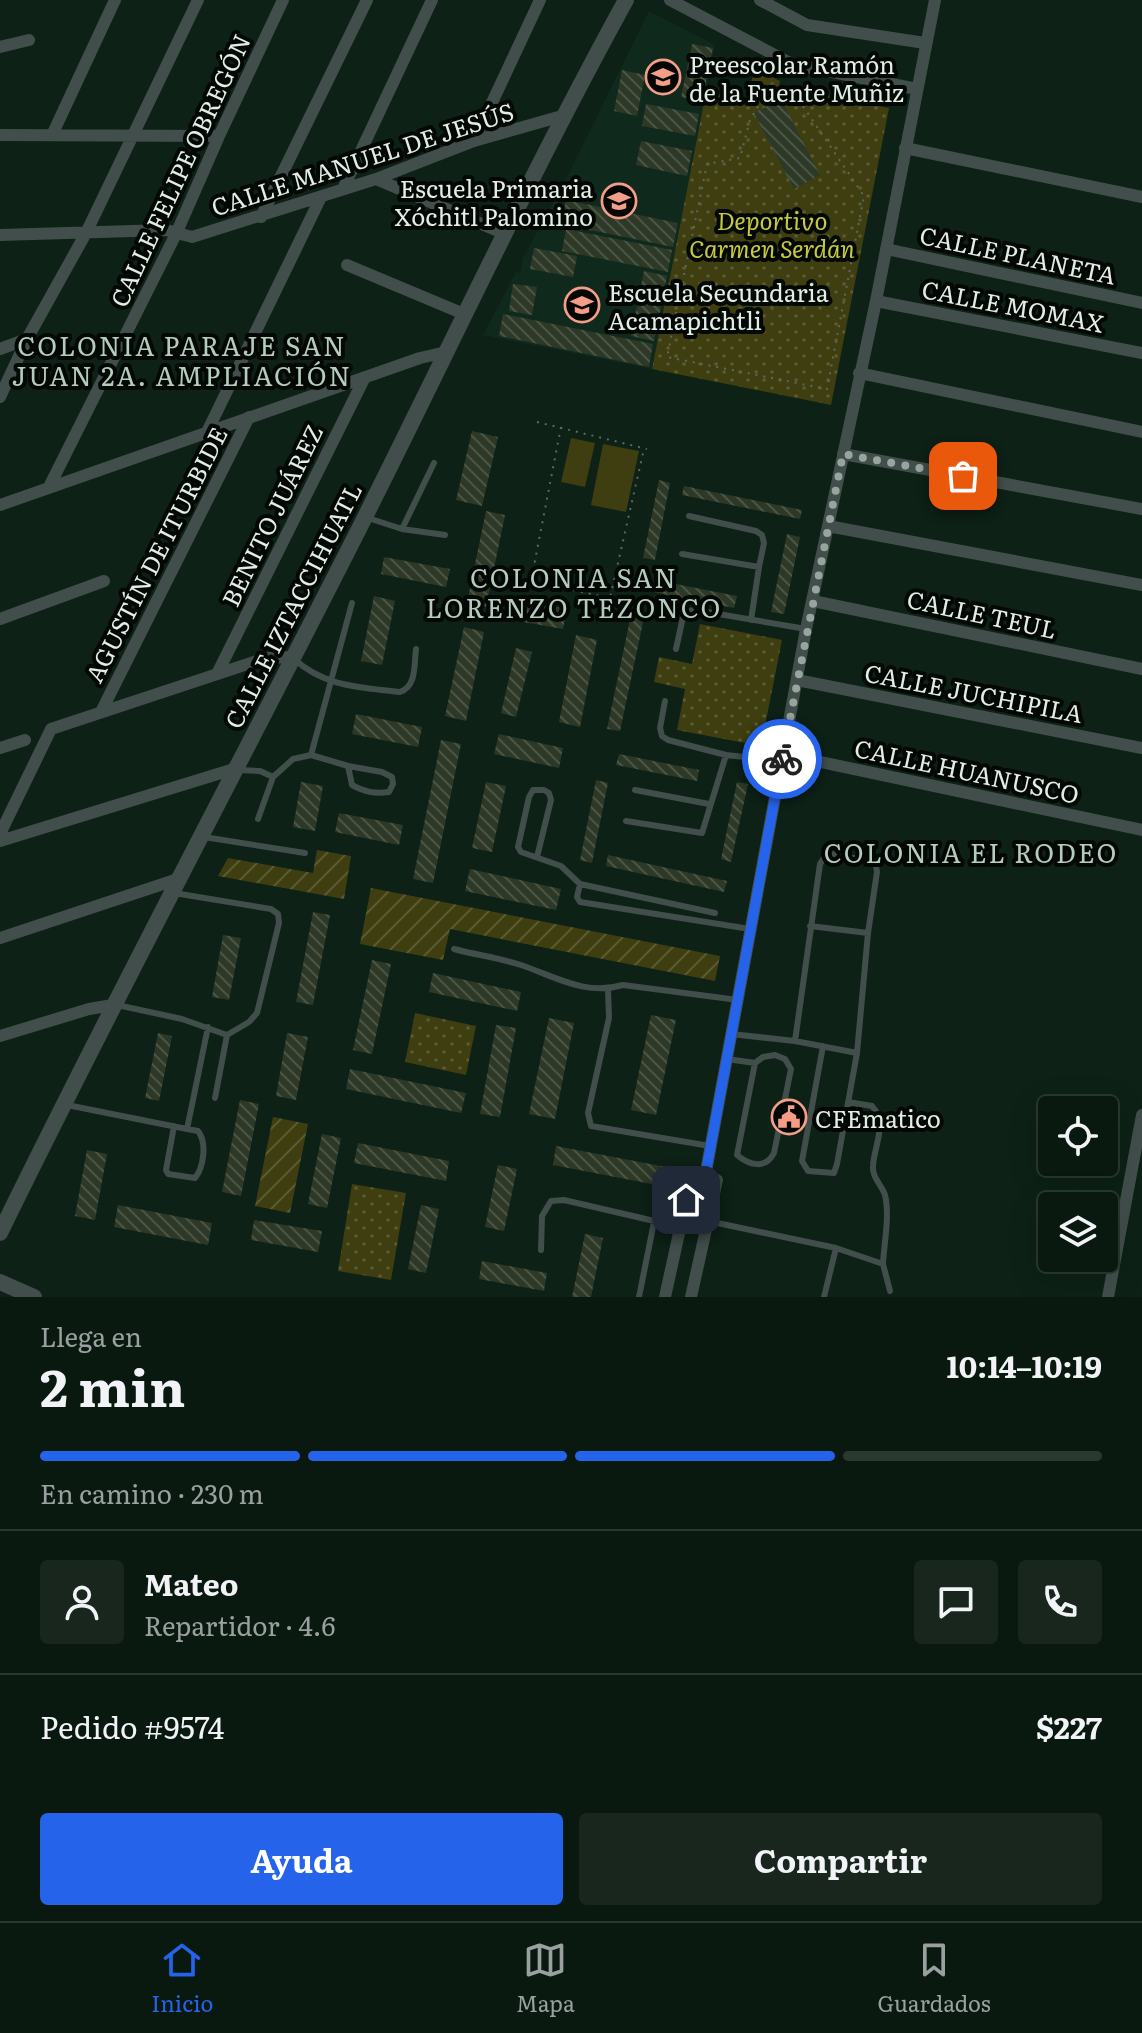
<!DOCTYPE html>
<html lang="es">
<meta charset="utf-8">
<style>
body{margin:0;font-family:Literata,serif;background:#18261e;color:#f1f3f6;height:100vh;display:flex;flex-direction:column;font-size:30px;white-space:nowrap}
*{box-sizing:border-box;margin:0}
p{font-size:26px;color:#99a09f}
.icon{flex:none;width:44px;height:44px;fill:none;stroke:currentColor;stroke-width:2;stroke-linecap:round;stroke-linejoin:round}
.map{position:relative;height:1297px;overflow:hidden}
.panel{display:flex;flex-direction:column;background:#0a1910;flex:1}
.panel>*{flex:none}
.controls{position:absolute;left:1038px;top:1096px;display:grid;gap:16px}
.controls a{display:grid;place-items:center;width:80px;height:80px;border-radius:8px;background:#0a1910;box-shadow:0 8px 32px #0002,0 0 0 2px #2a3830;font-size:40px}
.pin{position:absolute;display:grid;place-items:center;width:68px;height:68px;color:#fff;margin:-34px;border-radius:16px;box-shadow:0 4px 12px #0006}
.courier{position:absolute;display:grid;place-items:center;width:80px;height:80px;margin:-40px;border:6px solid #2563eb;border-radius:50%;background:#fff;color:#222;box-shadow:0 2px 10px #0007}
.headline em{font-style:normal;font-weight:700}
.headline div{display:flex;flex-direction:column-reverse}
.headline{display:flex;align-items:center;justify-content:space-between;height:136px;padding:0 40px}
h1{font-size:52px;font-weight:700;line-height:60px}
.bar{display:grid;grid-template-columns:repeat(4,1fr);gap:12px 8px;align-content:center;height:96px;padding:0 40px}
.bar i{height:10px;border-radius:6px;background:#2a3830}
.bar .active{background:#2563eb}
.bar p{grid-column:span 4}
.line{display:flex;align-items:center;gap:20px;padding:0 40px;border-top:2px solid #2a3830}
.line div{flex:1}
.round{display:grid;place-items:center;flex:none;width:84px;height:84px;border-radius:8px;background:#18261e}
.action{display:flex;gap:16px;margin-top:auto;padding:16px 40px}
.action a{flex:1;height:92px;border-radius:8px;background:#2563eb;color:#fff;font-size:32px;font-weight:700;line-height:92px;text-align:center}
.action a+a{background:#18261e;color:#f1f3f6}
.menu{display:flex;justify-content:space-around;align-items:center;height:112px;border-top:2px solid #2a3830;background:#0a1910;font-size:22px;color:#99a09f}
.menu a{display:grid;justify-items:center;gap:4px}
.menu .active{color:#2563eb}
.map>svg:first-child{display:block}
.built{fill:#0f2a1c}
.grass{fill:#3e3e10}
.park{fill:url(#park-dots)}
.garden{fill:url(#garden-furrows)}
.building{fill:url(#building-back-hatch)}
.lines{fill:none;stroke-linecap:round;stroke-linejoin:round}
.path{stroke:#5a6b61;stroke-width:2;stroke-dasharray:2 6;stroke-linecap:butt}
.service{stroke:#424e4c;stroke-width:6}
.minor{stroke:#424e4c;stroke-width:12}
.tertiary{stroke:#424e4c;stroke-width:16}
.done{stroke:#97a69d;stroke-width:8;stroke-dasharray:0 14.4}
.route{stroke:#2563eb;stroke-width:10}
.labels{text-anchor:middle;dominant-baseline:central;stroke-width:8;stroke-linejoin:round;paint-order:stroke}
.poi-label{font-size:24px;fill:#e1ede5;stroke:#030805;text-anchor:start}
.street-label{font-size:24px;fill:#e1ede5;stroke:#030805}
.park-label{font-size:24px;font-style:italic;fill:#c8c93e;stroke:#030805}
.neighbourhood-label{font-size:26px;letter-spacing:2px;fill:#b4ccbe;stroke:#030805}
</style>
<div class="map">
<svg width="1142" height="1297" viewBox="0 0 1142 1297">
<defs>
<pattern id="park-dots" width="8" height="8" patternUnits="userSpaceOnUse" patternTransform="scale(2)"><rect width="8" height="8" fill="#3e3e10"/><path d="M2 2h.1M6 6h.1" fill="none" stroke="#5a5a33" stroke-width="1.8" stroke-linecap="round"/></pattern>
<pattern id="garden-furrows" width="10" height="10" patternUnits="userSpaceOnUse" patternTransform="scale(2)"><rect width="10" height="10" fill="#3e3e10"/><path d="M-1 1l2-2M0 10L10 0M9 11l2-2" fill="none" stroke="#5a5a33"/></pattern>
<pattern id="building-back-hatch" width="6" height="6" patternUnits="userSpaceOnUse" patternTransform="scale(2)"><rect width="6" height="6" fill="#2d3827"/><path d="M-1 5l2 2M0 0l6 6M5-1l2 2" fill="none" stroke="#4b5546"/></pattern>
</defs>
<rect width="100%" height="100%" fill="#0d2116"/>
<path class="built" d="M649,11L715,45L652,369L483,335L516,272L520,273L523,258L568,175Z"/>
<path class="grass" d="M571,438L595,443L585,487L561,482Z
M603,444L639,451L626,512L591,505Z"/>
<path class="park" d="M754,68L780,81L779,87L889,108L831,405L652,369L706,92L748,100Z
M700,624L782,640L761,746L677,730L685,689L654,682L659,657L692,664Z
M415,1013L476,1026L466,1075L405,1062Z
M352,1184L406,1193L391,1280L338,1271Z"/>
<path class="garden" d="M317,850L351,856L344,899L218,876L228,858L313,873Z
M371,888L720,956L715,981L450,929L443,960L360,944Z
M273,1117L308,1124L290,1213L255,1206Z"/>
<path class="building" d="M692,44L713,48L702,102L681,97Z
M622,70L645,75L637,116L614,111Z
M781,99L820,175L794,189L754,113Z
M646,104L699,114L695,136L642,126Z
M641,141L692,151L687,176L636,165Z
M566,200L678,223L673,247L561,224Z
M566,229L672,250L668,272L562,251Z
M534,248L577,256L573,277L530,269Z
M644,271L667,276L654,341L631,336Z
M513,284L537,287L532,315L509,311Z
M503,314L653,344L649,367L499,336Z
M472,431L498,437L482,506L456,500Z
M659,480L670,483L655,560L643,558Z
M684,486L802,510L800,519L682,495Z
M486,511L505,515L486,607L467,603Z
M787,534L800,537L784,614L771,612Z
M384,557L450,569L446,587L381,574Z
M655,580L737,596L734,608L653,592Z
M374,596L395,601L382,665L361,661Z
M522,600L567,609L563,629L518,621Z
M632,610L645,613L620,731L607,729Z
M464,627L484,632L466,721L445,716Z
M576,635L597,640L580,727L559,722Z
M516,648L532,652L516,717L501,713Z
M356,714L422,727L418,747L352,734Z
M499,734L563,748L559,768L494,754Z
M441,740L461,744L433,883L413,879Z
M619,754L699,770L697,781L616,765Z
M596,780L608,783L592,863L580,860Z
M301,782L323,786L315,831L293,827Z
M486,782L506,786L492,852L472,848Z
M737,782L748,784L731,862L721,859Z
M339,813L403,825L399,845L335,832Z
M608,855L727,881L724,892L606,866Z
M470,869L561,889L556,910L465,891Z
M313,912L330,915L313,1005L296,1002Z
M223,935L241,938L229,1000L212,997Z
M372,960L391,964L372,1054L353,1050Z
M433,973L521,992L517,1011L429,992Z
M651,1015L676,1020L656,1115L631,1110Z
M549,1018L574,1023L555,1119L529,1114Z
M496,1025L516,1028L500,1117L480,1114Z
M158,1033L172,1036L159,1101L145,1098Z
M287,1033L308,1037L296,1100L276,1096Z
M350,1069L466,1093L461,1113L346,1089Z
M240,1100L259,1104L241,1196L222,1192Z
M322,1134L341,1138L327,1208L308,1204Z
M358,1143L449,1161L446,1181L354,1163Z
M556,1146L671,1168L667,1187L553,1165Z
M87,1150L107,1154L95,1220L75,1216Z
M498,1165L517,1169L504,1231L485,1227Z
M118,1205L212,1223L208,1245L114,1227Z
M421,1205L439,1209L426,1273L408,1269Z
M254,1220L322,1231L318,1252L251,1240Z
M585,1234L603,1238L591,1297H572Z
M482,1261L547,1273L544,1291L479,1279Z"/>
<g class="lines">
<path class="path" d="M794,93L864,196L827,389L667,357L707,164L740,158L750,120L765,94Z
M537,422L647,449
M561,427L531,581L610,598L644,449"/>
<path class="service" d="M689,516L756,531L762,535L764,543L759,567
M368,518L402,529L445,535
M402,529L434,463
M682,554L759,567L751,620
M676,649L683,617L688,611L695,610L806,629
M294,659C325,687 360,687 400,692C417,686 414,664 416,649
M665,701L660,728L662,736L668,740L726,755L782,761
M348,766L382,772L392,777L393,784L389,792C374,794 365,792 352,785L348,766L311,755L352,603
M238,770L260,771L273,777L258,819
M273,777L293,759L311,755
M635,790L709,804
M626,821L702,833L726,755
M204,837L305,853
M537,857L551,800L549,793L544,790H533L529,797L518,847L521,852L561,866L580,884L577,897L580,902L750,929
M580,884L715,913
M810,926L868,933
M454,949C476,955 500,958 521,965C556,977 586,996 623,985L738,1000
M608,989L609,1018L588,1113L591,1126L710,1146
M117,1005L182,1019L227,1035L249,1022L257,1013L279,923L278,914L271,909L174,893
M731,1034L795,1041L857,1053
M795,1041L820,864L824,858L831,854L870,861L876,866L877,872L868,933L857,1053L837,1164L834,1173L808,1171L802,1161L823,1046
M775,1055L785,1059L791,1069L774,1153C766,1169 750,1166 737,1155L755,1063L763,1057Z
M727,1059L755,1063
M215,1098L227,1035
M848,1102L872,1106C888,1124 874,1146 873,1166C872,1178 882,1185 885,1195C890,1216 884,1243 883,1264
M67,1105L187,1129L198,1131C207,1142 204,1167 195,1178L168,1174L166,1170L174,1126
M187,1129L208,1027
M708,1221L836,1248L883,1264L890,1291
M541,1250L542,1216L551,1201L564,1200L680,1227
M639,1297L654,1222
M824,1297L836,1248"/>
<path class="minor" d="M670,0L792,64L917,89
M760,0L807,25L925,43
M0,47L29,40
M53,133L115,0
M0,135L219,136
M474,141L540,0
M905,148L1142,197
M376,179L505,234
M343,189L432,0
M261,217L367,0
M0,235L166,230L192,237L376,179L474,141L562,116
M886,249L1142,303
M347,265L464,314
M876,301L1142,353
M0,349L27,339
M859,373L1142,432
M0,397L27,339L86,233L198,0
M207,432L321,197
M843,454L1142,509
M49,487L176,234L219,136L283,0
M0,505L420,358L446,352
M828,526L1142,585
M813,601L1142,669
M0,619L104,581
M217,674L365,377
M797,680L1142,748
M101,712L249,417
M0,748L25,740
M783,754L1142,830
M0,834L51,729L266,658L291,657
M0,841L234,769
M0,938L178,879
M0,1036L89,1009L113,1005
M705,1177L806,629L876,301L935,0
M665,1297L692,1174L717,1180L691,1297
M1108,1297L1142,1115"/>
<path class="tertiary" d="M0,1233C118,991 245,755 366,515C452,343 533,169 626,0
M0,1282L34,1297"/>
</g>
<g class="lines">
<path class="done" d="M782,759L843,454L963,476"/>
<path class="route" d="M686,1200L692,1174L705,1177L782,759"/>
</g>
<defs>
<g id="school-ring" transform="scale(1.8)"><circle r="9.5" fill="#030805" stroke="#f49e88" stroke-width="1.5"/><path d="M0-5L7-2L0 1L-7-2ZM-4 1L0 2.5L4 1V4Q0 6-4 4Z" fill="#f49e88"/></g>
<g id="civic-ring" transform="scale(1.8)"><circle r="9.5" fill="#030805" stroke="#f49e88" stroke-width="1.5"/><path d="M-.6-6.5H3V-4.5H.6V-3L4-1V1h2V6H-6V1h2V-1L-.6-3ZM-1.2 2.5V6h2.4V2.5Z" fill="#f49e88"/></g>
</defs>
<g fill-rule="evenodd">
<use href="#school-ring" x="663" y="77"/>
<use href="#school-ring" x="619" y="201"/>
<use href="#school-ring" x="582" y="305"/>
<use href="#civic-ring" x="789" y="1117"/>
</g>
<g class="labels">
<g class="poi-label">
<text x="689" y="63">Preescolar Ramón<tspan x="689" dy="28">de la Fuente Muñiz</tspan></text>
<text x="593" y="187" text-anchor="end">Escuela Primaria<tspan x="593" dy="28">Xóchitl Palomino</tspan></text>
<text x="608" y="291">Escuela Secundaria<tspan x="608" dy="28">Acamapichtli</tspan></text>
<text x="815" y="1117">CFEmatico</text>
</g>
<g class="street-label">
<text transform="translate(362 158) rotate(-18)">CALLE MANUEL DE JESÚS</text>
<text transform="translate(179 170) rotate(-65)">CALLE FELIPE OBREGÓN</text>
<text transform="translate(1018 254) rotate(12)">CALLE PLANETA</text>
<text transform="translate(1013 305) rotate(11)">CALLE MOMAX</text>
<text transform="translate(271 515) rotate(-64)">BENITO JUÁREZ</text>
<text transform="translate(155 554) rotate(-63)">AGUSTÍN DE ITURBIDE</text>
<text transform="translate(292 605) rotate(-63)">CALLE IZTACCIHUATL</text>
<text transform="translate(982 613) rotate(12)">CALLE TEUL</text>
<text transform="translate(974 692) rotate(11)">CALLE JUCHIPILA</text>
<text transform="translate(967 770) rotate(12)">CALLE HUANUSCO</text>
</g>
<g class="park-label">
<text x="772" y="219">Deportivo<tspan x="772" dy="28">Carmen Serdán</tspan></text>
</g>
<g class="neighbourhood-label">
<text x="182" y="344">COLONIA PARAJE SAN<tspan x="182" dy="30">JUAN 2A. AMPLIACIÓN</tspan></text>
<text x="574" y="576">COLONIA SAN<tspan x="574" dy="30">LORENZO TEZONCO</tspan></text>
<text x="971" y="851">COLONIA EL RODEO</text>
</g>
</g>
</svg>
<div class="controls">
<a><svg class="icon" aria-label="locate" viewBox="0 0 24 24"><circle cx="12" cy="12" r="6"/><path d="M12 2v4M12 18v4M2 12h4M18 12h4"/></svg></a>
<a><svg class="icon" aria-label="layers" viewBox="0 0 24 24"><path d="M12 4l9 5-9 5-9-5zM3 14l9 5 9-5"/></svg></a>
</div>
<div class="pin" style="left:963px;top:476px;background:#ea580c"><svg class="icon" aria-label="bag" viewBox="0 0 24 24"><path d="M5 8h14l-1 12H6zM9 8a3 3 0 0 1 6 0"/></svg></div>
<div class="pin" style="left:686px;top:1200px;background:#1f2937"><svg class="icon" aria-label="home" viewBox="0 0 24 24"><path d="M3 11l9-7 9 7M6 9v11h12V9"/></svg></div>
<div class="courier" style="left:782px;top:759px"><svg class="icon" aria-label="bike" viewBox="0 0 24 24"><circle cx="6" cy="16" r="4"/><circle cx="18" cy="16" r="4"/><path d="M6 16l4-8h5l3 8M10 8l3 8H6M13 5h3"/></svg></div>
</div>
<section class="panel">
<div class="headline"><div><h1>2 min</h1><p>Llega en</p></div><em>10:14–10:19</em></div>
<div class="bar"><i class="active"></i><i class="active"></i><i class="active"></i><i></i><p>En camino · 230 m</p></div>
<div class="line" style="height:144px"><a class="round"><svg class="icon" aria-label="person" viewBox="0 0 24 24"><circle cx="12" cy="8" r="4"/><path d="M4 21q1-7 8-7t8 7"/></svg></a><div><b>Mateo</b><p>Repartidor · 4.6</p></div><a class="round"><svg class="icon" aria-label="chat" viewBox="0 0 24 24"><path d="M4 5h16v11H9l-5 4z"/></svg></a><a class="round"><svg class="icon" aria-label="phone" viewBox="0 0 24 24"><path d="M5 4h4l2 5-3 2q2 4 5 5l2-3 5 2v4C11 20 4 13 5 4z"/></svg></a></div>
<div class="line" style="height:104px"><div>Pedido #9574</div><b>$227</b></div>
<div class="action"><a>Ayuda</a><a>Compartir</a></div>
</section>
<nav class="menu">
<a class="active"><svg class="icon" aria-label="home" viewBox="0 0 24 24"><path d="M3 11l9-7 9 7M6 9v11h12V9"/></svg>Inicio</a>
<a><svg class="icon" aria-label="map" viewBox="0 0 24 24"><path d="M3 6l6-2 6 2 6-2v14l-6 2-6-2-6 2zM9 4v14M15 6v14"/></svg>Mapa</a>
<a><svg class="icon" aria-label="saved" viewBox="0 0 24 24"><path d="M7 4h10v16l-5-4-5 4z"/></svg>Guardados</a>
</nav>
